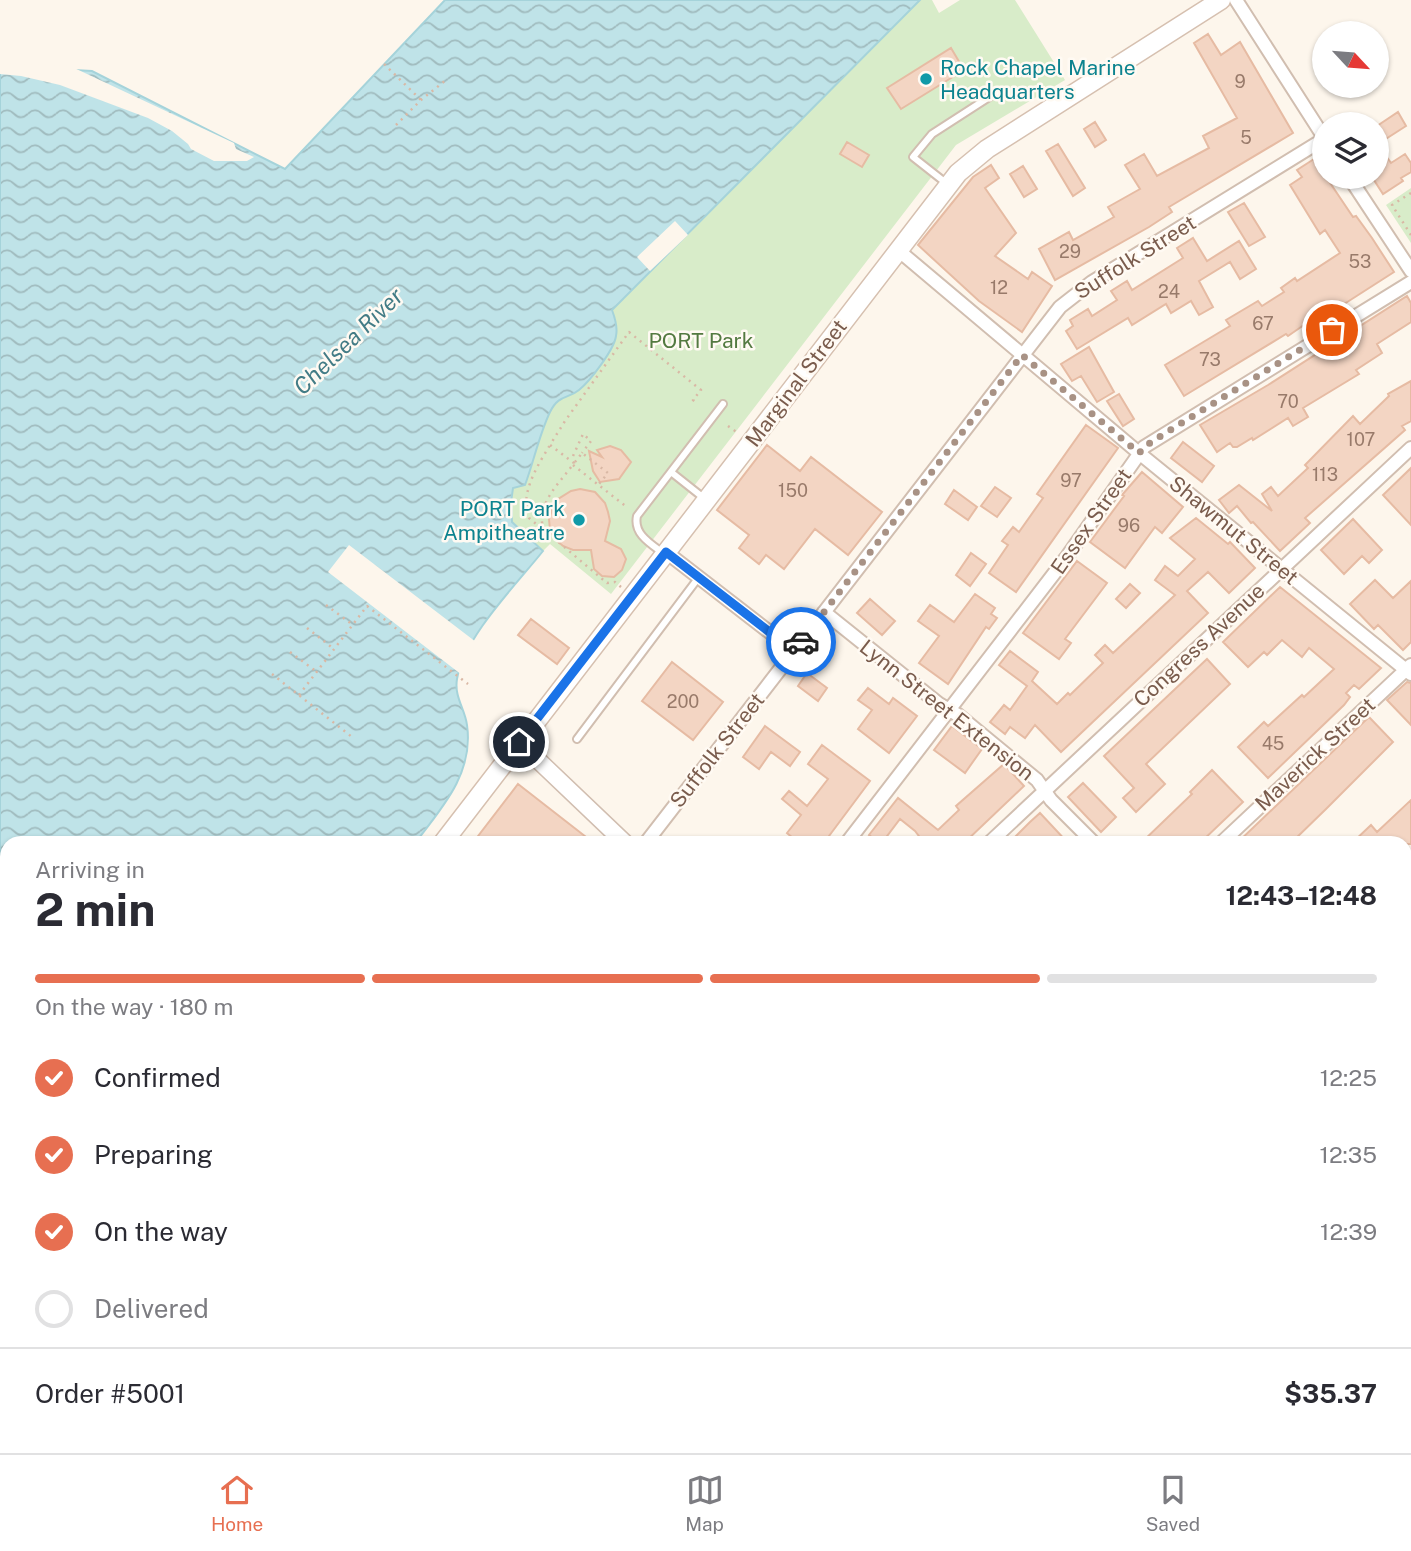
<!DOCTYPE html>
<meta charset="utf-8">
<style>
body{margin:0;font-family:"Public Sans",sans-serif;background:#f2f2f3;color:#2b2b33;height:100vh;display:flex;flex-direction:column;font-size:26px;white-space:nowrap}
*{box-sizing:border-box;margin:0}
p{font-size:23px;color:#7c7c81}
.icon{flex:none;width:38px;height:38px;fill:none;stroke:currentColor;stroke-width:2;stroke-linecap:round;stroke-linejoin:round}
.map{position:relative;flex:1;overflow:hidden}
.drawer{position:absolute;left:0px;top:836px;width:1412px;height:618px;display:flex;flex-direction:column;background:#fff;border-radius:21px 21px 0 0;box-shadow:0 2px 5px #0004}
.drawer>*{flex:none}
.needle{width:46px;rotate:116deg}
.fabs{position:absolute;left:1312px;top:21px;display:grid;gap:14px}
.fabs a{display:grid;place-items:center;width:77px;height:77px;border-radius:50%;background:#fff;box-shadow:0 2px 5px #0004;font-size:35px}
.pin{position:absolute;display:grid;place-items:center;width:60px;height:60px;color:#fff;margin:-30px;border:4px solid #fff;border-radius:50%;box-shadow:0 2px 7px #0007}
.courier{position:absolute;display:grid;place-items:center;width:70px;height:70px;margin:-35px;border:5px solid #1a73e8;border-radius:50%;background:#fff;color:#222;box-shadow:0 2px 9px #0007}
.overview em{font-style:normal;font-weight:700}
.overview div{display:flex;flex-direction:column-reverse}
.overview{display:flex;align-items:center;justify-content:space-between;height:119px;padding:0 35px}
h1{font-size:46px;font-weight:700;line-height:52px}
.bar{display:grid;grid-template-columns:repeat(4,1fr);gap:10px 7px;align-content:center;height:84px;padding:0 35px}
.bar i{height:9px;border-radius:5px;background:#e1e1e2}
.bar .selected{background:#e76f51}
.bar p{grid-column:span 4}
.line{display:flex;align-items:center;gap:18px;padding:0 35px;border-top:2px solid #e1e1e2}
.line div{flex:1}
ol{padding:0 35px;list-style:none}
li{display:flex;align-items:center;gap:21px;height:77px}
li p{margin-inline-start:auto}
li .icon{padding:7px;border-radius:50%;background:#e76f51;color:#fff;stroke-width:4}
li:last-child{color:#7c7c81}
li i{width:38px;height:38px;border:4px solid #e1e1e2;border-radius:50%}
.dock{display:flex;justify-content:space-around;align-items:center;height:98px;border-top:2px solid #e1e1e2;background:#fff;font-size:19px;color:#7c7c81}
.dock a{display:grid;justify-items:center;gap:4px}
.dock .selected{color:#e76f51}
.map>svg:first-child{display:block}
.green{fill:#d8ecc9}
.water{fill:url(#water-waves);stroke:#a5d3da;stroke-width:2}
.pier{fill:#fdf6ec}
.building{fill:#f3d5c3;stroke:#e6bba3;stroke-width:2}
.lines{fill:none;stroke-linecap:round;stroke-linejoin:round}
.service-casing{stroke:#d1beb0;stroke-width:10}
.minor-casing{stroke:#d1beb0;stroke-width:16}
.tertiary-casing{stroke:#d1beb0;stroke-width:19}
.secondary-casing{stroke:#d6c0b0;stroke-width:21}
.path{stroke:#d9b8a5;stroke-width:2.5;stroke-dasharray:2 5;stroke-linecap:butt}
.service{stroke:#fff;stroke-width:6}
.minor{stroke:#fff;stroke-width:12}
.tertiary{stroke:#fff;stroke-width:16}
.secondary{stroke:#fff;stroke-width:18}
.done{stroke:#a89285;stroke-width:7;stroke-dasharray:0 12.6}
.route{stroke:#1a73e8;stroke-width:9}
.culture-dot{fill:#0f9aa8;stroke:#fffaf3;stroke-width:2.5}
.labels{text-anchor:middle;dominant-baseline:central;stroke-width:5;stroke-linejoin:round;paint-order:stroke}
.number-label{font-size:18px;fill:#987a6a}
.culture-label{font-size:21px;fill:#0d838f;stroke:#fffaf3;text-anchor:start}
.street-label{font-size:21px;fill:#7a5c4d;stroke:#fffaf3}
.park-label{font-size:21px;fill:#537a41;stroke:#fffaf3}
.water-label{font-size:23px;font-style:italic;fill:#437c86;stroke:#fffaf3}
</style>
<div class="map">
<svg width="1411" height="1453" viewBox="0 0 1411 1453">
<defs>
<pattern id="water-waves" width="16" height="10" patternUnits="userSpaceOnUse" patternTransform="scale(1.75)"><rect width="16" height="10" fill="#bfe3e8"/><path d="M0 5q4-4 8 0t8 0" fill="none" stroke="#a0bbbe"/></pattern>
</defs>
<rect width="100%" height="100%" fill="#fdf6ec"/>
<path class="green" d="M920,0H932L939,13L960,0H1015L1065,80L956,145L611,594L550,544L543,551L512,522L511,502L513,488L525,485C534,462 540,434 550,412C559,394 572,398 583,386C601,368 606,340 615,317L612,310Z
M1411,188V243L1386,205Z"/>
<path class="water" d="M445,0H920L612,310C615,318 618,327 616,336C614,350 590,381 579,390C568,399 559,394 550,412C539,435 534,461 525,485L513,488L511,502L512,522L543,551C516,585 464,637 457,679C454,697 465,709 467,725C474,773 442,808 415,843L7,844V893L0,902V66L92,71L285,169Z"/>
<path class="pier" d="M0,63L70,66L234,143L236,149L254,157L247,161H214L191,149L188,144L172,131L148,118L60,85L21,76L0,74Z
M675,221L688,235L650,271L637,257Z
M349,545L476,642L462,675L328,572Z"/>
<path class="building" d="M1208,34L1221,55L1240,42L1293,133L1169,207L1172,212L1149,227L1055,280L1039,249L1069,232L1073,240L1114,217L1108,207L1140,189L1125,165L1144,154L1157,176L1209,148L1203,136L1237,118L1194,43Z
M951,48L964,70L901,109L887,88Z
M1398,112L1406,126L1378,144L1391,163L1405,154L1411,163V172L1401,178L1403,181L1383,194L1372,177H1377V126Z
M1095,122L1106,140L1095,147L1084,129Z
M847,142L869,155L862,167L840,154Z
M1058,144L1085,188L1073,196L1046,151Z
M1314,159L1353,217L1356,216L1372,238L1394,272L1327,315L1324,311L1288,336L1286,334L1184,396L1165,365L1230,326L1226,320L1258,301L1262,306L1284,292L1281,288L1295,278L1297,281L1340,253L1325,230L1320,234L1290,185L1302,177L1297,170Z
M991,165L999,178L985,188L1016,233L995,256L1028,279L1032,272L1052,286L1022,332L979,301L918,245L973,177Z
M1023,166L1037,189L1024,197L1010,174Z
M1244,203L1265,237L1249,246L1228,212Z
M1193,238L1207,261L1239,241L1256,269L1240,279L1230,262L1199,281L1213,307L1199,315L1191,301L1171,313L1166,304L1132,325L1128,318L1077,349L1066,331L1073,326L1070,320L1088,309L1092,316L1117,300L1111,291L1127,281L1132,290L1183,258L1177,248Z
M1407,296L1411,303V322L1377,344L1382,353L1356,370L1359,374L1303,408L1308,417L1293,426L1288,418L1253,440L1252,438L1237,447H1233L1230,443L1217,452L1200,425L1268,385Z
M1089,347L1114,392L1097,402L1081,376L1072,381L1061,364Z
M1411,381V421L1402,426L1405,430L1305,518L1310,523L1280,551L1253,522L1251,523L1237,506L1229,513L1219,500L1239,485L1272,511L1262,494L1271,487L1278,496L1308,468L1305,465L1353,416L1360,424L1389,396L1388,394Z
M1119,394L1134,419L1123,426L1107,401Z
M1086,425L1118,448L1016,592L989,573L1008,545L1002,541L1013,527L1019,532L1043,498L1037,494Z
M1183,442L1214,466L1202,482L1171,458Z
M767,445L800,471L811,457L882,512L848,555L815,529L784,569L766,555L759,564L739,548L749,535L717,510Z
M610,446L621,450L631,462L619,479L600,482L593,471L589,451L602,457L597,450Z
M1411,468V525L1383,495Z
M1142,472L1183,507L1162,533L1155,527L1125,568L1090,542L1124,496L1122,495Z
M995,487L1011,498L997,517L981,506Z
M580,489L595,492L605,503L608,512L610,521L605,541L621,549L626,559L622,570L614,577L602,576L594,569L591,550H573L563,546L555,539L550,530L549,519L555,501L571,491Z
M954,490L977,507L968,520L945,504Z
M1196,518L1228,544L1230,542L1255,568L1229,593L1208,572L1187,591L1208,613L1061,752L1035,725L1025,738L1010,727L1005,734L990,722L1004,705L1010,710L1027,686L999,665L1010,651L1038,672L1032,681L1057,704L1068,693L1070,695L1103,663L1095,655L1105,645L1113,653L1175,595L1155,580L1165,566L1178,576L1195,559L1170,538Z
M1353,519L1382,550L1369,563L1362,556L1344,574L1321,550Z
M971,553L986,564L970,586L956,575Z
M1077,561L1107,583L1065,639L1071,643L1059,659L1023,633Z
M1375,580L1393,598L1411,581V642L1403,650L1378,625L1374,629L1350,604Z
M1130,584L1140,593L1126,608L1116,599Z
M1280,587L1381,668L1359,689L1354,685L1346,693L1350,697L1344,705L1268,778L1238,747L1264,722L1268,726L1302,695L1304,697L1334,669L1309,648L1302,657L1282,640L1267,655L1264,652L1248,667L1223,642Z
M975,594L995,608L991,614L997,618L989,629L986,627L948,684L919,663L939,636L918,621L930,605L954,622Z
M870,599L895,621L882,635L857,613Z
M531,619L569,648L557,664L518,635Z
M1207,659L1230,684L1146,764L1165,784L1136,812L1123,798L1134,788L1104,756Z
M672,662L723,702L693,740L642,701Z
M807,673L827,688L818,701L798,686Z
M1407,682L1411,683V725L1387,700Z
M868,688L889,704L893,698L917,716L889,753L858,729L872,710L858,700Z
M1369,717L1393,742L1326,809L1290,844H1236Z
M765,726L800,752L790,766L771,752L759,769L743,757Z
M952,726L982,749L965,773L934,750Z
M822,745L870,781L823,844H800L787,833L801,815L782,799L789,791L807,806L828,779L808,764Z
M1004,764L1024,786L963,844H925L915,831L900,819L881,844L869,835L898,798L938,830L959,810L956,806Z
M1212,770L1243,802L1199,844H1140L1192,794L1190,792Z
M1083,783L1116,817L1101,832L1068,797Z
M518,784L595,844H472Z
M1411,800V844H1351L1371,825L1377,832Z
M1040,813L1069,844H1008L1030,822Z"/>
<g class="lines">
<g class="service-casing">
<path id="service" d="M946,183L913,157L932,134L997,92
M671,472L705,499
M663,553C651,544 633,534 637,516L723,404
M577,739L699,577
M0,966L7,956
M0,1283L7,1286
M0,1346H7
M342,1447L348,1453
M66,1453V1447
M358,1453L363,1447
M748,1453L753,1447"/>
</g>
<g class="minor-casing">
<path id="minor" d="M1236,0L1325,139
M1349,177L1411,271
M898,250L1139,453L1411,674
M666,552L794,651
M824,612L939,704L958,715L1037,780L1051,800L1095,844
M645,844L1060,307L1092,282L1324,139
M846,844L1066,558L1144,447L1411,282
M988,844L1411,448
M1220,844L1411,665
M1405,1099L1411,1106
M1405,1120L1411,1114
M1405,1341L1411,1335
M376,1447L382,1453
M1250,1447L1256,1453
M434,1453L439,1447
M644,1453L648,1447
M1073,1453L1078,1447
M1283,1453L1289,1447"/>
</g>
<g class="tertiary-casing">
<path id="tertiary" d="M519,742L626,844
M1405,891L1411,885
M858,1453L863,1447"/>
</g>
<g class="secondary-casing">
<path id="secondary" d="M442,844L958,173L987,149L1221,0
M36,1447V1453"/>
</g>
<path class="path" d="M384,64L421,100
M396,125L421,100L446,80
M1411,193L1392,205L1411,235
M728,426L738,433
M573,456L583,434L591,441L582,453
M575,462L582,453L608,473L598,485
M573,465L628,508
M541,528L529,518C519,494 538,465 550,445
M621,587L615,582L607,583L544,530C534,505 561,482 574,463L550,445L565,421L629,332L701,390L693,400L697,403
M326,605L353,625
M307,628L334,649
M290,652L317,672
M272,674L352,737
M299,695L367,606L468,684
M1409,952L1408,944L1411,937
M0,1327H7"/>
<use href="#service" class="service"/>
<use href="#minor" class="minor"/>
<use href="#tertiary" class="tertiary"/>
<use href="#secondary" class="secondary"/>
</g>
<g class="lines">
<path class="done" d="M801,642L1022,355L1139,453L1151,442L1332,330"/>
<path class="route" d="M519,742L666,552L794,651L801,642"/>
</g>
<g class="culture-dot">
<circle cx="926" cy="79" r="7"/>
<circle cx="579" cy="520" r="7"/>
</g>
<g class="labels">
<g class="number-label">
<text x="1240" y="81">9</text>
<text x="1246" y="137">5</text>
<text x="1070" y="251">29</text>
<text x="1360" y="261">53</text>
<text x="999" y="287">12</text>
<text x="1169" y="291">24</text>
<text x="1263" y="323">67</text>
<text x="1210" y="359">73</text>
<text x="1288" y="401">70</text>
<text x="1361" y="439">107</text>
<text x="1325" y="474">113</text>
<text x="1071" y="480">97</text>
<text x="793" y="490">150</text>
<text x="1129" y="525">96</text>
<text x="683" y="701">200</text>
<text x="1273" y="743">45</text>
</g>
<g class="culture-label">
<text x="940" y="67">Rock Chapel Marine<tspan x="940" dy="24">Headquarters</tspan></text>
<text x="565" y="508" text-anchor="end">PORT Park<tspan x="565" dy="24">Ampitheatre</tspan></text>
</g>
<g class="street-label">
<text transform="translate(1135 257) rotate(-32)">Suffolk Street</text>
<text transform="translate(796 383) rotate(-53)">Marginal Street</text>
<text transform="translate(1091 521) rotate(-55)">Essex Street</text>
<text transform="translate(1234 530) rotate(39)">Shawmut Street</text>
<text transform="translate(1199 645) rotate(-43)">Congress Avenue</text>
<text transform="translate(947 710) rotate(38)">Lynn Street Extension</text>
<text transform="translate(717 750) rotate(-52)">Suffolk Street</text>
<text transform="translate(1315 754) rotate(-43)">Maverick Street</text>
</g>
<g class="park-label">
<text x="701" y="340">PORT Park</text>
</g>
<g class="water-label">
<text transform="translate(348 341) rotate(-44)">Chelsea River</text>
</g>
</g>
</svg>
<div class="fabs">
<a><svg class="needle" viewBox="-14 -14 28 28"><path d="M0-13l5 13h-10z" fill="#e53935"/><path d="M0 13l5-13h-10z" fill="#7c7c81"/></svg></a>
<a><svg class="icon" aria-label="layers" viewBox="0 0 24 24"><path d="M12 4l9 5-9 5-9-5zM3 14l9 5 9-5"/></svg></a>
</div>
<div class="pin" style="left:1332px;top:330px;background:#ea580c"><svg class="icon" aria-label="bag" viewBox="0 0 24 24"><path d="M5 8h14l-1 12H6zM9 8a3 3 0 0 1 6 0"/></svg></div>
<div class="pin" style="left:519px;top:742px;background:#1f2937"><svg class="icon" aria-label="home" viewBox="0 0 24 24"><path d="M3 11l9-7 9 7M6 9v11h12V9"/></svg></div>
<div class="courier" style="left:801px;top:642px"><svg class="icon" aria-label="car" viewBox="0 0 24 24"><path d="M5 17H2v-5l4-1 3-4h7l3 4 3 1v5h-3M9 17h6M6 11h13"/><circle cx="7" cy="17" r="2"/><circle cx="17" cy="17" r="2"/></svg></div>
<section class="drawer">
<div class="overview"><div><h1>2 min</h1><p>Arriving in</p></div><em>12:43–12:48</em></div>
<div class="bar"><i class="selected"></i><i class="selected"></i><i class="selected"></i><i></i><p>On the way · 180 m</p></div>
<ol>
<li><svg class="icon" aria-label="check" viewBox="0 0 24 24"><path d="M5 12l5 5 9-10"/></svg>Confirmed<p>12:25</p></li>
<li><svg class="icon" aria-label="check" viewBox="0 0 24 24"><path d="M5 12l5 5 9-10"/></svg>Preparing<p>12:35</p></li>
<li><svg class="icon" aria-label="check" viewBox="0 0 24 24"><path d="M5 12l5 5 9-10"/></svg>On the way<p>12:39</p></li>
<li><i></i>Delivered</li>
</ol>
<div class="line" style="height:91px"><div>Order #5001</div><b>$35.37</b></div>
</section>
</div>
<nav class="dock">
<a class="selected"><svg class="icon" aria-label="home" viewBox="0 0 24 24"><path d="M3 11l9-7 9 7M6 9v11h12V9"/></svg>Home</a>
<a><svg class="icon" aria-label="map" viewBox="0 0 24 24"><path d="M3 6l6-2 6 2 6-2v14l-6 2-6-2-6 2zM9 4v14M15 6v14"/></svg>Map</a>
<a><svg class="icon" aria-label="saved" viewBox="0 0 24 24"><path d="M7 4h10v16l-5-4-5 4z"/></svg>Saved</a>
</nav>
